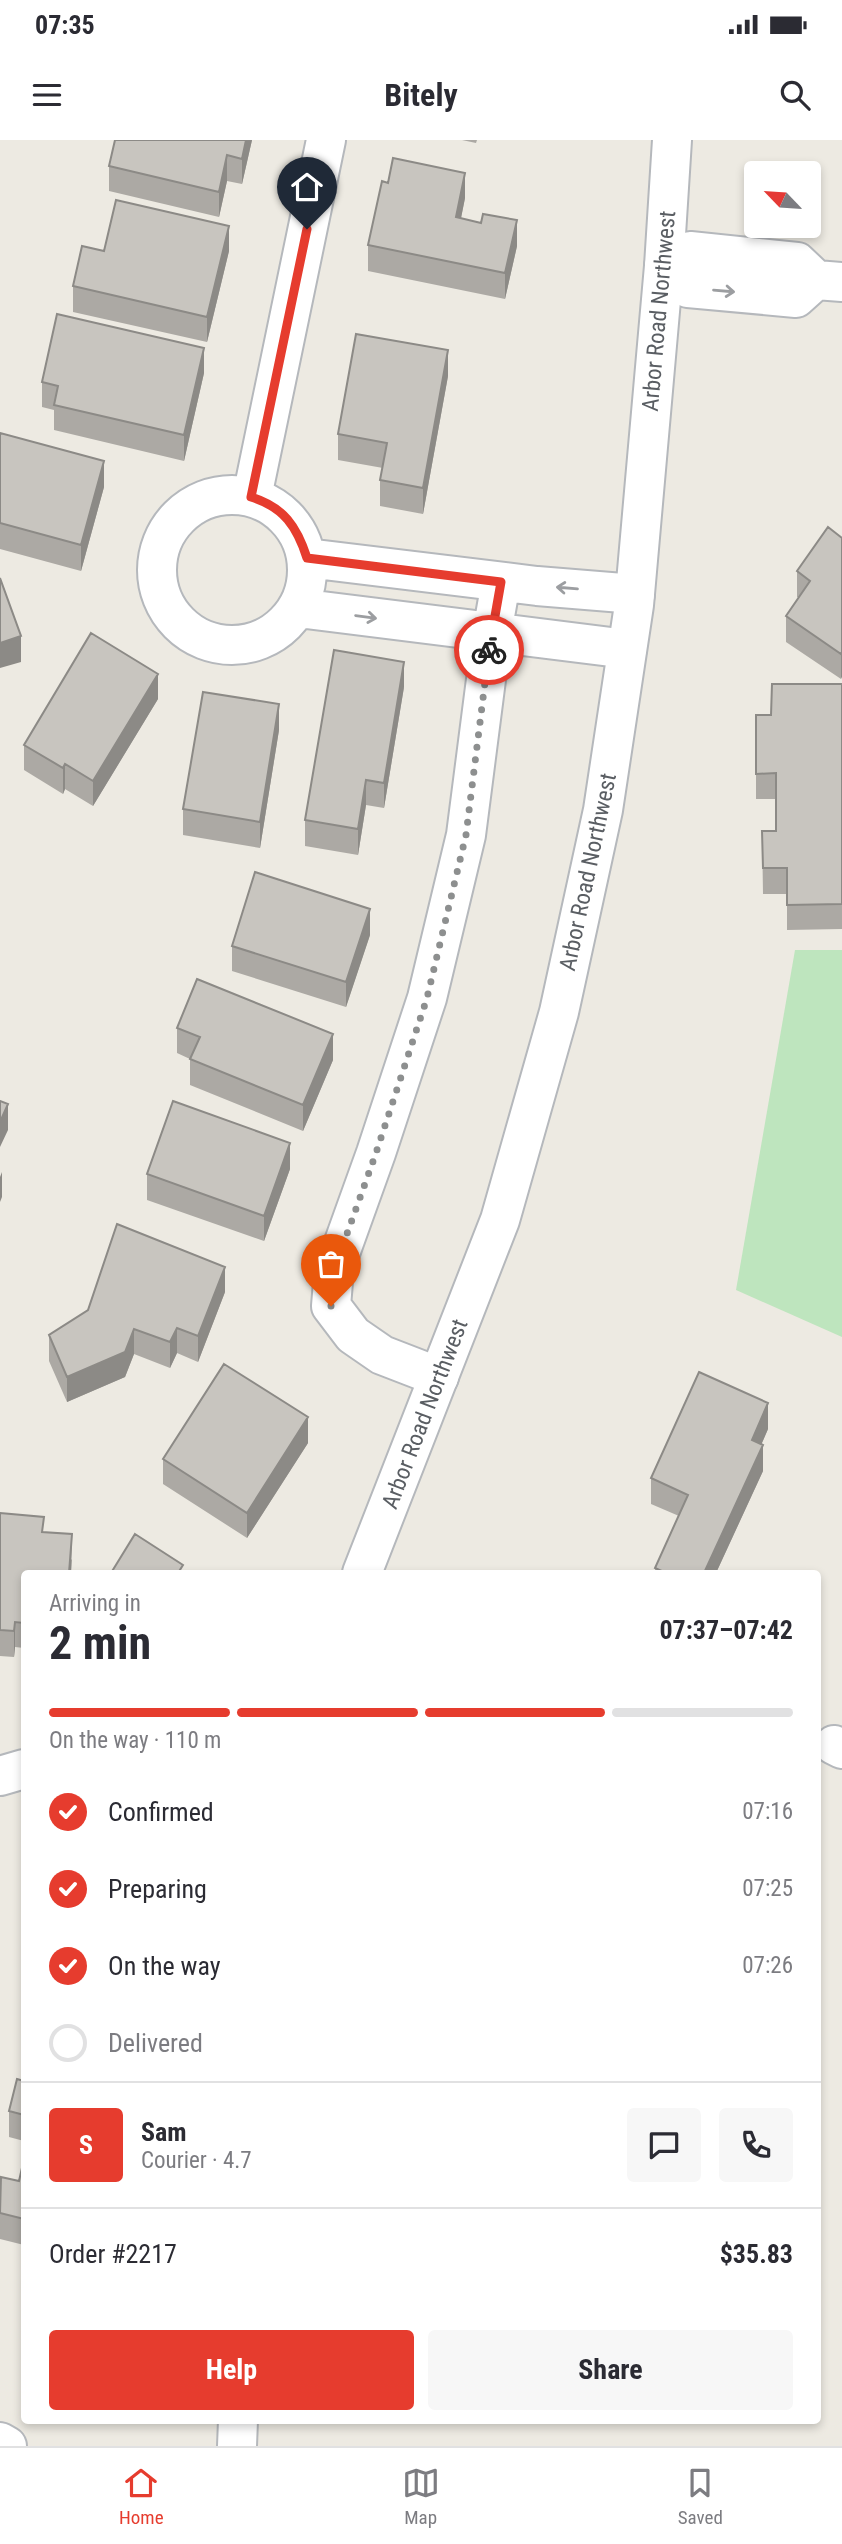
<!DOCTYPE html>
<meta charset="utf-8">
<style>
body{margin:0;font-family:"Roboto Condensed",sans-serif;background:#f7f7f7;color:#2b2b33;height:100vh;display:flex;flex-direction:column;font-size:26px;white-space:nowrap}
*{box-sizing:border-box;margin:0}
p{font-size:23px;color:#7c7c81}
.icon{flex:none;width:38px;height:38px;fill:none;stroke:currentColor;stroke-width:2;stroke-linecap:round;stroke-linejoin:round}
.map{position:relative;flex:1;overflow:hidden}
.side{position:absolute;left:21px;top:1430px;width:800px;height:854px;display:flex;flex-direction:column;background:#fff;border-radius:7px;box-shadow:0 4px 10px #0003}
.side>*{flex:none}
.needle{width:46px;rotate:295deg}
.tools{position:absolute;left:744px;top:21px;display:grid;gap:14px}
.tools a{display:grid;place-items:center;width:77px;height:77px;border-radius:7px;background:#fff;box-shadow:0 4px 10px #0003;font-size:35px}
.pin{position:absolute;display:grid;place-items:center;width:60px;height:60px;color:#fff;margin:-72px -30px;border-radius:50% 50% 50% 0;rotate:-45deg;box-shadow:0 0 7px #0007}
.pin .icon{rotate:45deg}
.courier{position:absolute;display:grid;place-items:center;width:70px;height:70px;margin:-35px;border:5px solid #e63c2e;border-radius:50%;background:#fff;color:#222;box-shadow:0 2px 9px #0007}
.overview em{font-style:normal;font-weight:700}
.overview div{display:flex;flex-direction:column-reverse}
.overview{display:flex;align-items:center;justify-content:space-between;height:119px;padding:0 28px}
h1{font-size:46px;font-weight:700;line-height:52px}
.bar{display:grid;grid-template-columns:repeat(4,1fr);gap:10px 7px;align-content:center;height:84px;padding:0 28px}
.bar i{height:9px;border-radius:5px;background:#e1e1e2}
.bar .current{background:#e63c2e}
.bar p{grid-column:span 4}
.line{display:flex;align-items:center;gap:18px;padding:0 28px;border-top:2px solid #e1e1e2}
.line div{flex:1}
.round{display:grid;place-items:center;flex:none;width:74px;height:74px;border-radius:7px;background:#f7f7f7}
ol{padding:0 28px;list-style:none}
li{display:flex;align-items:center;gap:21px;height:77px}
li p{margin-inline-start:auto}
li .icon{padding:7px;border-radius:50%;background:#e63c2e;color:#fff;stroke-width:4}
li:last-child{color:#7c7c81}
li i{width:38px;height:38px;border:4px solid #e1e1e2;border-radius:50%}
.action{display:flex;gap:14px;margin-top:auto;padding:14px 28px}
.action a{flex:1;height:80px;border-radius:7px;background:#e63c2e;color:#fff;font-size:28px;font-weight:700;line-height:80px;text-align:center}
.action a+a{background:#f7f7f7;color:#2b2b33}
.status{display:flex;justify-content:space-between;align-items:center;height:49px;padding:0 35px;background:#fff;direction:ltr}
.status svg{height:19px;fill:currentColor}
header{display:flex;justify-content:space-between;align-items:center;height:91px;padding:0 28px;background:#fff;font-size:32px;font-weight:700}
.tabs{display:flex;justify-content:space-around;align-items:center;height:98px;border-top:2px solid #e1e1e2;background:#fff;font-size:19px;color:#7c7c81}
.tabs a{display:grid;justify-items:center;gap:4px}
.tabs .current{color:#e63c2e}
.map>svg:first-child{display:block}
.green{fill:#bee5be}
.lines{fill:none;stroke-linecap:round;stroke-linejoin:round}
.minor-casing{stroke:#b5b8bc;stroke-width:42}
.tertiary-casing{stroke:#b5b8bc;stroke-width:42}
.minor{stroke:#fff;stroke-width:38}
.tertiary{stroke:#fff;stroke-width:38}
.wall{fill:#aca9a4}
.shaded-wall{fill:#8c8a86}
.building{fill:#c8c5bf;stroke:#8c8a86;stroke-width:2}
.oneway{stroke:#9c9ea1}
.done{stroke:#8d8f8f;stroke-width:7;stroke-dasharray:0 12.6}
.route{stroke:#e63c2e;stroke-width:9}
.labels{text-anchor:middle;dominant-baseline:central;stroke-width:7;stroke-linejoin:round;paint-order:stroke}
.street-label{font-size:23px;fill:#5a5e63;stroke:#fff}
</style>
<div class="status"><b>07:35</b><svg viewBox="0 0 49 12"><path d="M0 12V9h3v3zM5 12V6h3v6zM10 12V3h3v9zM15 12V0h3v12zM26 1h20v11H26zM47 4h2v5h-2z"/></svg></div>
<header><svg class="icon" aria-label="menu" viewBox="0 0 24 24"><path d="M4 6h16M4 12h16M4 18h16"/></svg>Bitely<svg class="icon" aria-label="search" viewBox="0 0 24 24"><circle cx="10" cy="10" r="6"/><path d="M15 15l6 6"/></svg></header>
<div class="map">
<svg width="842" height="2306" viewBox="0 0 842 2306">
<rect width="100%" height="100%" fill="#edeae2"/>
<path class="green" d="M795,810H842V1197L736,1150Z"/>
<g class="lines">
<g class="minor-casing">
<path id="minor" d="M816,140L796,158L688,148L664,126L690,111L797,122L816,140L842,142
M157 430a75 75 0 1 1 150 0a75 75 0 1 1-150 0Z
M252,357L326,0
M307,418L537,446L635,454
M298,468L627,509
M439,1237L382,1215L353,1195L331,1166L334,1130L376,1013L427,858L466,695L492,493L501,442
M834,1605L842,1609
M0,1636L24,1629
M0,2302L7,2306"/>
</g>
<g class="tertiary-casing">
<path id="tertiary" d="M362,1433L500,1080L559,872L603,670L634,465L664,126L672,0
M237,2306L238,2280"/>
</g>
<use href="#minor" class="minor"/>
<use href="#tertiary" class="tertiary"/>
</g>
<path class="wall" d="M115,0H252L242,44L227,41L219,77L109,51V26Z
M462,0H477L476,3Z
M465,58L461,78L517,106L505,159L368,131V105Z
M104,111H229L207,202L73,172V146Z
M204,233L184,321L54,290V270L42,267V242Z
M448,236L423,374L380,366V340L383,328L338,320V294Z
M0,293L104,347L81,431L0,409Z
M842,398L841,539L786,502V476L799,458L797,457V431Z
M842,544V789L787,790V754H763L762,691H776V659H756V575H771Z
M404,547L384,668L366,665L358,715L305,706V680Z
M158,559L93,666L65,649L63,654L24,630V605Z
M279,590L260,708L183,695V669Z
M370,795L346,867L232,831V806Z
M177,888L333,920L303,991L190,945V919L177,913Z
M290,1029L264,1101L147,1060V1034Z
M225,1152L198,1222L177,1213L170,1228L134,1214L125,1237L67,1262L49,1221V1195Z
M768,1289L761,1305L763,1331L716,1433H655V1428L679,1376L651,1364V1338Z
M308,1303L247,1398L163,1344V1319Z
M0,1373L44,1392L72,1420L71,1433H24V1508L15,1507L14,1517L0,1516Z
M24,1941V2001L9,1997V1971Z
M24,2019V2105L0,2099V2039L19,2041Z"/>
<path class="shaded-wall" d="M246,0H252L242,44V19Z
M227,15V41L219,77V52Z
M465,33V58L456,103V77Z
M517,80V106L505,159V133Z
M229,86V111L207,202V177Z
M204,208V233L184,321V295Z
M448,210V236L423,374V348Z
M104,321V347L81,431V405Z
M21,496V522L0,528V503Z
M842,512V537L841,539V514Z
M404,522V547L384,668V643Z
M158,534V559L93,666V641Z
M279,564V590L260,708V682Z
M65,624V649L63,654V628Z
M366,640V665L358,715V689Z
M370,769V795L346,867V842Z
M333,894V920L303,991V965Z
M8,964V990L0,1007V982Z
M290,1003V1029L264,1101V1076Z
M2,1032V1057L0,1062V1037Z
M225,1127V1152L198,1222V1196Z
M177,1188V1213L170,1228V1202Z
M134,1189V1214L125,1237L67,1262V1237Z
M768,1263V1289L752,1326V1300Z
M308,1277V1303L247,1398V1373Z
M763,1305V1331L716,1433H704Z
M72,1394L71,1433H69Z
M15,1482V1507L14,1517V1491Z"/>
<path class="building" d="M115,0H246L242,19L227,15L219,52L109,26Z
M393,18L465,33L456,77L481,83L483,74L517,80L505,133L368,105L382,41L388,43Z
M116,60L229,86L207,177L73,146L82,106L104,111Z
M57,174L204,208L184,295L54,265L58,246L42,242Z
M356,194L448,210L423,348L380,340L387,303L338,294Z
M0,293L104,321L81,405L0,383Z
M828,387L842,398V512L841,514L786,476L810,441L797,431Z
M0,438L21,496L0,503Z
M91,493L158,534L93,641L65,624L63,628L24,605Z
M334,510L404,522L384,643L366,640L358,689L305,680Z
M772,544H842V764L787,765V728H763L762,691H776V633L756,634V575H771Z
M203,552L279,564L260,682L183,669Z
M255,732L370,769L346,842L232,806Z
M197,839L333,894L303,965L190,919L200,897L177,888Z
M0,961L8,964L0,982Z
M173,961L290,1003L264,1076L147,1034Z
M117,1084L225,1127L198,1196L177,1188L170,1202L134,1189L125,1212L67,1237L49,1195L88,1170Z
M224,1224L308,1277L247,1373L163,1319Z
M699,1232L768,1263L752,1300L763,1305L704,1433H666L655,1428L688,1355L651,1338Z
M0,1373L44,1377L42,1392L72,1394L69,1433H24V1483L15,1482L14,1491L0,1490Z
M135,1394L183,1425L178,1433H111Z
M17,1939L24,1941V1975L9,1971Z
M24,2019V2079L0,2073L1,2037L19,2041Z"/>
<defs><path id="oneway-shaft" d="M-6 0H5M1.5-3L5.5 0L1.5 3" fill="none" stroke-width="1.6" stroke-linecap="round" stroke-linejoin="round" transform="scale(1.75)"/></defs>
<g class="oneway">
<use href="#oneway-shaft" transform="translate(724 151) rotate(5)"/>
<use href="#oneway-shaft" transform="translate(567 448) rotate(-175)"/>
<use href="#oneway-shaft" transform="translate(366 477) rotate(8)"/>
</g>
<g class="lines">
<path class="done" d="M331,1166L334,1130L376,1013L427,858L466,695L489,510"/>
<path class="route" d="M307,89L251,357C284,367 297,387 307,418L501,442L489,510"/>
</g>
<g class="labels">
<g class="street-label">
<text transform="translate(659 171) rotate(-85)">Arbor Road Northwest</text>
<text transform="translate(588 732) rotate(-78)">Arbor Road Northwest</text>
<text transform="translate(425 1274) rotate(-69)">Arbor Road Northwest</text>
</g>
</g>
</svg>
<div class="tools">
<a><svg class="needle" viewBox="-14 -14 28 28"><path d="M0-13l5 13h-10z" fill="#e53935"/><path d="M0 13l5-13h-10z" fill="#7c7c81"/></svg></a>
</div>
<div class="pin" style="left:331px;top:1166px;background:#ea580c"><svg class="icon" aria-label="bag" viewBox="0 0 24 24"><path d="M5 8h14l-1 12H6zM9 8a3 3 0 0 1 6 0"/></svg></div>
<div class="pin" style="left:307px;top:89px;background:#1f2937"><svg class="icon" aria-label="home" viewBox="0 0 24 24"><path d="M3 11l9-7 9 7M6 9v11h12V9"/></svg></div>
<div class="courier" style="left:489px;top:510px"><svg class="icon" aria-label="bike" viewBox="0 0 24 24"><circle cx="6" cy="16" r="4"/><circle cx="18" cy="16" r="4"/><path d="M6 16l4-8h5l3 8M10 8l3 8H6M13 5h3"/></svg></div>
<section class="side">
<div class="overview"><div><h1>2 min</h1><p>Arriving in</p></div><em>07:37–07:42</em></div>
<div class="bar"><i class="current"></i><i class="current"></i><i class="current"></i><i></i><p>On the way · 110 m</p></div>
<ol>
<li><svg class="icon" aria-label="check" viewBox="0 0 24 24"><path d="M5 12l5 5 9-10"/></svg>Confirmed<p>07:16</p></li>
<li><svg class="icon" aria-label="check" viewBox="0 0 24 24"><path d="M5 12l5 5 9-10"/></svg>Preparing<p>07:25</p></li>
<li><svg class="icon" aria-label="check" viewBox="0 0 24 24"><path d="M5 12l5 5 9-10"/></svg>On the way<p>07:26</p></li>
<li><i></i>Delivered</li>
</ol>
<div class="line" style="height:126px"><b class="round" style="background:#e63c2e;color:#fff">S</b><div><b>Sam</b><p>Courier · 4.7</p></div><a class="round"><svg class="icon" aria-label="chat" viewBox="0 0 24 24"><path d="M4 5h16v11H9l-5 4z"/></svg></a><a class="round"><svg class="icon" aria-label="phone" viewBox="0 0 24 24"><path d="M5 4h4l2 5-3 2q2 4 5 5l2-3 5 2v4C11 20 4 13 5 4z"/></svg></a></div>
<div class="line" style="height:91px"><div>Order #2217</div><b>$35.83</b></div>
<div class="action"><a>Help</a><a>Share</a></div>
</section>
</div>
<nav class="tabs">
<a class="current"><svg class="icon" aria-label="home" viewBox="0 0 24 24"><path d="M3 11l9-7 9 7M6 9v11h12V9"/></svg>Home</a>
<a><svg class="icon" aria-label="map" viewBox="0 0 24 24"><path d="M3 6l6-2 6 2 6-2v14l-6 2-6-2-6 2zM9 4v14M15 6v14"/></svg>Map</a>
<a><svg class="icon" aria-label="saved" viewBox="0 0 24 24"><path d="M7 4h10v16l-5-4-5 4z"/></svg>Saved</a>
</nav>
